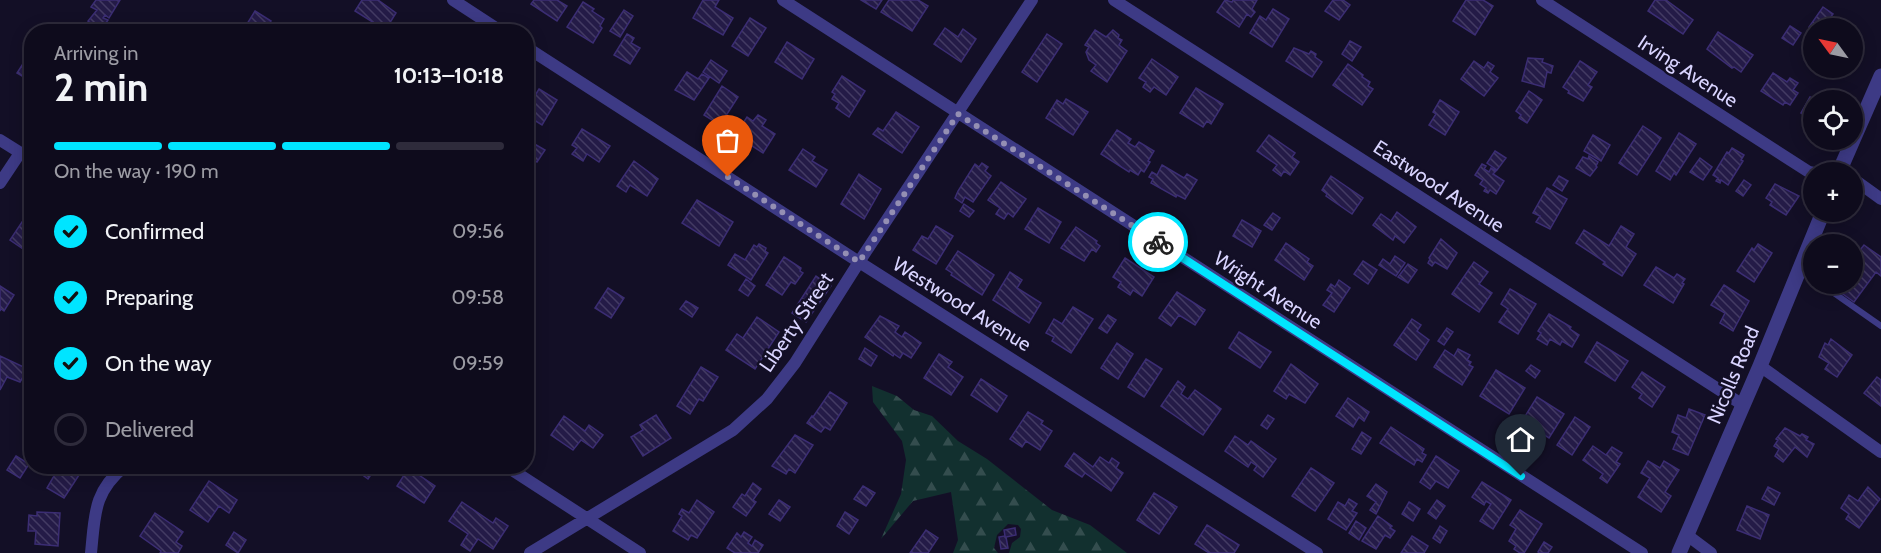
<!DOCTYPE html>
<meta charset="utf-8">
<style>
body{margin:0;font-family:Cabin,sans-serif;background:#1c1929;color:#f1f3f6;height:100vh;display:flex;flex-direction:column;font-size:22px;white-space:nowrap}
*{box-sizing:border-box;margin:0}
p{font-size:20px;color:#9b9ba3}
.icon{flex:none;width:33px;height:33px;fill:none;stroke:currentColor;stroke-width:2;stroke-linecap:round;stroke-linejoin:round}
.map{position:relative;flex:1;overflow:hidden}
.drawer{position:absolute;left:24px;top:24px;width:510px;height:450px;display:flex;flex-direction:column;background:#0e0b1c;border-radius:24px;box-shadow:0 3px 15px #0003,0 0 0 2px #2e2b3b}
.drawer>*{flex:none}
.needle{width:39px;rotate:303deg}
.controls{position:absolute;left:1803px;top:18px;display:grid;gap:12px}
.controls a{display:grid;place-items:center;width:60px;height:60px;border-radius:50%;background:#0e0b1c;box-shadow:0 3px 15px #0003,0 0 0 2px #2e2b3b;font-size:30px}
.pin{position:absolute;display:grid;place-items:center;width:51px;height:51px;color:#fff;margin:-62px -26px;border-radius:50% 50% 50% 0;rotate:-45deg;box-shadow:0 0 6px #0007}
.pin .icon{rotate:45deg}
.courier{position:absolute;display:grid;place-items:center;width:60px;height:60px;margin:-30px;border:4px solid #00e5ff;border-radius:50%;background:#fff;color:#222;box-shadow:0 2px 8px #0007}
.summary em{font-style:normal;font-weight:800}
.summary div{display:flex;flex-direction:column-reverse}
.summary{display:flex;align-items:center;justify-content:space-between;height:102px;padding:0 30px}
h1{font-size:39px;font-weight:800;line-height:45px}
.bar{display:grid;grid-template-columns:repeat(4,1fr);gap:9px 6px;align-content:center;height:72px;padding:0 30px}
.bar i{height:8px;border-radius:4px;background:#2e2b3b}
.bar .current{background:#00e5ff}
.bar p{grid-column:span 4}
ol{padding:0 30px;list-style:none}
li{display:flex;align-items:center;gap:18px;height:66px}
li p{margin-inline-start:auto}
li .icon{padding:6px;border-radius:50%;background:#00e5ff;color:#111;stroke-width:4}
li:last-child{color:#9b9ba3}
li i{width:33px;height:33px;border:3px solid #2e2b3b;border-radius:50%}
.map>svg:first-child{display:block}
.forest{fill:url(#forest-firs)}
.building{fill:url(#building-back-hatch);stroke:#3b2d73;stroke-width:1.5}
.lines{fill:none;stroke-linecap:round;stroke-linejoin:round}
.service{stroke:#3d3a85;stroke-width:6}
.minor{stroke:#3d3a85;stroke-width:12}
.tertiary{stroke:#3d3a85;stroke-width:15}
.done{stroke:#948fb3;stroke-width:6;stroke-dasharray:0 10.8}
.route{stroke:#00e5ff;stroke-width:8}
.labels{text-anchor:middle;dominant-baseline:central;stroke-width:5;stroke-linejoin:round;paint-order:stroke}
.street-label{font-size:20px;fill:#d9d4ff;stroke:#130f26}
</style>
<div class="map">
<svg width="1881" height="553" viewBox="0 0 1881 553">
<defs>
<pattern id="forest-firs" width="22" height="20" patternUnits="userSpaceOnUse" patternTransform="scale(1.5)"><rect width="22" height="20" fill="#12302f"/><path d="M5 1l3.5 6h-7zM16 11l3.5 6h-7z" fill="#344d4e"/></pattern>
<pattern id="building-back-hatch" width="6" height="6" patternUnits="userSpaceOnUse" patternTransform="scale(1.5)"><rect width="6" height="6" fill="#241b47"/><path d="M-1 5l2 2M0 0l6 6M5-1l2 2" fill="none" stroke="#433b63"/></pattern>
</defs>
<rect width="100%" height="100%" fill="#130f26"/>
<path class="forest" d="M872,386L897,396L914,410L932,416L958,441L987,459L1052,510L1090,525L1127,553H1009L1012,543L1020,537L1021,529L1018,525L1008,524L997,535L994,548L998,553H953L958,540L951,492L913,501L881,539L901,494L906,460L902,441L873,402Z"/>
<path class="building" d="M96,0H120L109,18L105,15L103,18L108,20L101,30L88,21L97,10L91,7Z
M362,0H378L396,13L386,29L380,25L379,26L355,11Z
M534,0H557L567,6L557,21L531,4Z
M703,0H719L715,7L733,18L723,35L693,18Z
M861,0H882L876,9Z
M889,0H918L928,6L912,31L881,12Z
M1225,0L1232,2L1233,0H1257L1252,9L1255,12L1251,17L1247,14L1239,27L1217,12Z
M1333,0H1343L1350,5L1339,20L1325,11Z
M1466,0H1483L1493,6L1475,35L1453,21Z
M1655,0H1666L1693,20L1683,34L1648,11Z
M583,2L594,9L592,11L604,19L600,26L602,28L593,43L567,27Z
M1823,7L1833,14L1830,18L1838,23L1834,28H1814V31L1809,27Z
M1273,9L1289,19L1272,47L1250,33L1260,16L1266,20Z
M624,10L633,16L620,37L610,31Z
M255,11L271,21L268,25L278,32H242Z
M750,18L766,28L748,56L732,46Z
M1790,26L1801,33L1793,45L1782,38Z
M945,28L958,37L963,29L976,39L961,62L934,44Z
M1095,30L1106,37L1113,30L1119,35L1118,38L1122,40L1119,45L1127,51L1107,82L1091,71L1096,65L1089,60L1086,52L1089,47L1085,45Z
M1718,32L1753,55L1741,72L1734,67L1732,68L1707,49Z
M627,34L634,38L631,43L640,48L630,64L614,55Z
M1047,34L1062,44L1037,82L1022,72Z
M1350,41L1361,47L1352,61L1342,54Z
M787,42L814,59L802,79L775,62Z
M1294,48L1309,54L1311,51L1316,54L1315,57L1322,62L1312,77L1286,61Z
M28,56L32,58V82L17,73Z
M1528,58L1543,59L1542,62L1553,66L1551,73L1547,72L1544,87L1522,81Z
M1152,59L1178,77L1166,95L1154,87L1150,92L1143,87L1146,82L1139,78Z
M711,60L727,71L719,83L703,72Z
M1474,61L1484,68L1488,62L1494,66L1490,72L1498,78L1484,96L1461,79Z
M1580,61L1597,72L1588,85L1592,87L1583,101L1568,93L1569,91L1563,87Z
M1348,64L1363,75L1362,77L1370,82L1368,86L1373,89L1362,105L1333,85Z
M687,72L698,79L702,74L709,78L694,100L675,90Z
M1773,73L1787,82L1790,78L1798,83L1793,90L1798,93L1790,105L1785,102L1783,105L1761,91Z
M842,76L865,91L849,117L836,108L839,103L832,99L835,94L832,92Z
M722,86L738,97L720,125L704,115Z
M1196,88L1223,104L1211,124L1207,121L1203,127L1180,113Z
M539,89L557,100L542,125L526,115V110Z
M1529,91L1542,100L1527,123L1519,118L1521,115L1516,111Z
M1810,97L1815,100H1814V121L1801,113Z
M1066,99L1088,112L1073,135L1046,118L1057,100L1063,104Z
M1440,100L1459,112L1445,135L1429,125L1436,114L1433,112Z
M896,112L919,127L902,153L873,134L878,128L883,131Z
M758,115L766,120L762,126L775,134L763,153L735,135L747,117L753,121Z
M1643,126L1661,138L1637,175L1619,163Z
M582,129L610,146L599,162L587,154L583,161L572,154L577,148L572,145Z
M1117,130L1131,139L1128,143L1135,147L1139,142L1154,151L1148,161L1150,162L1144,172L1141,170L1138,175L1130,170L1129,172L1101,154Z
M1679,133L1696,144L1676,175L1674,173L1670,180L1656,171Z
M1269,135L1295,153L1292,157L1299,162L1290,175L1284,171L1281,176L1273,170L1277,165L1257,151Z
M1593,135L1610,145L1601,161L1584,151Z
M531,142L545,150L537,162L526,156V150Z
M1732,148L1744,155L1741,160L1743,161L1728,185L1721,180L1720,183L1716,181L1718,178L1713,175L1727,152L1729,153Z
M803,149L815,157L812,161L827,170L816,187L789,170Z
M1495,151L1506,158L1497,170L1487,163Z
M1589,156L1598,162L1596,166L1597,167L1590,176L1576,168L1583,157L1588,159Z
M1700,158L1712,167L1703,180L1690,172Z
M634,161L658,179L647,196L630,185L626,192L617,186Z
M982,163L988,167L985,171L991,176L973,202L965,197L962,203L955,198L958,191L975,164L979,167Z
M1482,164L1486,166L1484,169L1489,172L1491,168L1496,171L1493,174L1504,181L1496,194L1490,190L1488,193L1484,191L1486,188L1480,184L1483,180L1475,175Z
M1162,165L1184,178L1187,174L1197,180L1185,199L1177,195L1176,197L1151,183L1153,179L1149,177L1152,172L1157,175Z
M859,174L881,189L864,219L841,204Z
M1331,176L1363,198L1352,214L1326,196L1327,194L1322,190Z
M1559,176L1568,181L1562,191L1553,185Z
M1744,180L1751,185L1743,196L1736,191Z
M1001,182L1026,199L1013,217L1008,213L1004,219L996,214L1000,208L988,200Z
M1775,184L1799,196L1786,215L1770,205L1772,202L1766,198Z
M1547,188L1567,199L1550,229L1536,222L1540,216L1533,213Z
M530,195L535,211L528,212L533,230L526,232V196Z
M697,200L733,222L719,246L682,223Z
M964,204L974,211L969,217L960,211Z
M1038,208L1061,222L1049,243L1025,229Z
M1397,212L1416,227L1404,243L1395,236L1393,240L1373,225L1381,214L1391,221Z
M1273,213L1280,218L1272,230L1264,225Z
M26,216L32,220V255L10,240Z
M1242,220L1261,231L1252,247L1233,236Z
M936,226L953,236L936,264L913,250L922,236L928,239Z
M1621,226L1634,234L1626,247L1636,254L1622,276L1603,264L1605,262L1576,243L1584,230L1609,246Z
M1076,227L1097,241L1096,243L1100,246L1096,252L1092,249L1084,261L1061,248Z
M1441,239L1457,253L1447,269L1435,262L1432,266L1428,263L1430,259L1429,258Z
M1286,243L1309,259L1307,262L1313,266L1304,280L1275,260Z
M759,244L766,248L765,251L768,253L751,280L728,265L735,254L745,260L754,245L757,247Z
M1758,244L1772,253L1754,282L1737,271L1752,248L1754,250Z
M1864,245L1881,257V276L1876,272L1854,302L1833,287L1836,284H1852V260Z
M958,251L994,275L982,295L951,275L952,273L946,269Z
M1395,256L1405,263L1396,276L1379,265L1383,259L1390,264Z
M784,257L801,268L800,271L803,273L795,284L791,282L782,295L766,285Z
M1125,258L1154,277L1142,296L1133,290L1130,295L1118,287L1121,282L1113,277Z
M1363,261L1377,270L1368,284L1354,274Z
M1474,262L1488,272L1479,284L1492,293L1479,312L1452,294Z
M1408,264L1417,270L1408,283L1398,277Z
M1656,267L1674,278L1677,274L1685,279L1682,283L1684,284L1673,303L1644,285Z
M1010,272L1022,280L1017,288L1041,303L1029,323L993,300Z
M816,276L831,286L806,322L792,313Z
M746,279L755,286L748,296L739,290Z
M1339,280L1350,288L1334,312L1323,305L1332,293L1327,290L1331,284L1335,287Z
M1724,285L1749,301L1733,331L1720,323L1725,313L1711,305Z
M0,286L14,295L4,311L1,309L0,311Z
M608,288L624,298L611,318L595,308Z
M1510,289L1536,304L1518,334L1499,322L1508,309L1501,304Z
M1177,292L1205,310L1195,325L1179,315L1171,326L1159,318Z
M686,301L698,308L692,317L680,309Z
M1073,307L1093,319L1071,353L1052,341L1054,337L1046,333L1054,319L1062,324Z
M1549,314L1571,327L1570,329L1579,335L1572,347L1562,341L1560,345L1550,339L1547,345L1537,339L1541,333L1538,331Z
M1108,315L1116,320L1107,333L1099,328Z
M880,316L899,326L895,332L902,337L905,332L921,343L911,358L903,353L900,358L894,354L893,356L865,337Z
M757,317L779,332L755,369L726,350L737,334L743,338Z
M1412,319L1421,325L1417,331L1429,340L1416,360L1394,345Z
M1447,328L1453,332L1444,345L1438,341Z
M1239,332L1271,352L1260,368L1229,348Z
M1831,339L1852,355L1837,377L1825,369L1829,363L1819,357L1825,343L1828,345Z
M1597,342L1628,361L1615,381L1585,362Z
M1117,343L1133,354L1118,379L1101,368Z
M865,348L877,356L871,366L859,359Z
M1458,349L1470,355L1467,360L1471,362L1469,365L1473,367L1462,385L1434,367L1445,350L1454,356Z
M939,354L952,362L948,367L963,377L951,395L924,378Z
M0,356L28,369L20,382L7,377L0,390Z
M1146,359L1162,369L1144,397L1128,387Z
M1291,364L1318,384L1305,403L1289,394L1286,399L1274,391Z
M1531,365L1540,371L1535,378L1526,371Z
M701,367L718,377L703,401L699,399L690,414L677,406Z
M1496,370L1525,388L1509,414L1480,396Z
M1642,372L1665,387L1652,407L1639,398L1642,394L1632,387Z
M1877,377L1881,380V406L1864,393Z
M981,379L1007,396L997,412L971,395Z
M1178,381L1185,387L1181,394L1188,399L1195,390L1221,409L1203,435L1161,406Z
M830,392L847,403L830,430L825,427L821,432L807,423L812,416L813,417Z
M1537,397L1564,414L1549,438L1522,421Z
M1348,398L1369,412L1364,421L1359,417L1353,427L1336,416Z
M1689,409L1705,415L1688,455L1673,449L1679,435L1672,432L1678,415L1686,418Z
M1028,412L1043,421L1041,424L1052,431L1040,450L1026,441L1022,447L1010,439Z
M656,415L671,438L643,456L631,437L643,430L640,425Z
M1268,415L1274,419L1267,429L1261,425Z
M564,416L585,431L589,425L603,435L593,448L581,440L573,450L551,435Z
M1575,417L1590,427L1572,455L1557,445Z
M1391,427L1424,449L1422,453L1426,455L1422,462L1417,459L1414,465L1380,443Z
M1785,428L1800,436L1802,434L1808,437L1806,440L1814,444L1807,457L1795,447L1783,462L1775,456L1779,449L1774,446L1778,440L1776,439Z
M1362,432L1371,438L1361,454L1352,449Z
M795,435L813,445L795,473L789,469L786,474L772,466Z
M1235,436L1248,445L1251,441L1276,459L1263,477L1254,470L1257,466L1251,462L1248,467L1225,451Z
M1593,446L1606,455L1612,447L1622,453L1616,462L1620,464L1607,483L1600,478L1603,474L1583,460Z
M1074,453L1093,467L1100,457L1109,463L1112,458L1119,463L1116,468L1123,473L1111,491L1085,473L1082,477L1065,466Z
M16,456L29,464L20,478L7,470Z
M1436,456L1459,471L1448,488L1436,481L1430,489L1420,482Z
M1648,461L1660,468L1664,461L1679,470L1665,492L1671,496L1661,512L1638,497L1650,478L1641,473Z
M52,466H78L83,469L64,498L47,488L54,476L48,472Z
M350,466H377L368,479Z
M410,466L418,470L416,473L435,486L424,503L397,486Z
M1311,468L1334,483L1315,511L1292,496Z
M209,481L237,500L229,513L219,506L208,522L190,510Z
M1482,482L1511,500L1493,529L1480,521L1491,504L1486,501L1484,505L1472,497Z
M753,483L761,489L753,500L756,502L746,516L733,507L742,494L745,496Z
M1376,484L1387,492L1376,514L1370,510L1376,502L1367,496Z
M863,486L875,493L866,506L854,499Z
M1768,487L1780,493L1774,505L1762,499Z
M1868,487L1880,499L1859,528L1846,519L1849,514L1841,508L1849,495L1858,501Z
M1154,493L1177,507L1159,534L1137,520Z
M1349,499L1357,504L1352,511L1357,513L1346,530L1328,519L1338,502L1345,506Z
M697,500L714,512L697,538L691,535L688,540L673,531L682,516L679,514L682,509L689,513Z
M779,500L790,507L780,521L769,514Z
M1437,500L1445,506L1436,519L1428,513Z
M462,502L493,523L496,518L508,526L493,549L478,539L470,551L461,545L468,534L449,521Z
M1409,502L1420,509L1413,521L1402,514Z
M1747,506L1769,515L1760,539L1737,530Z
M1520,510L1542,524L1524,553H1520L1514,549L1516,546L1509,541L1516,529L1510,525Z
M37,512L60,513L58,546L35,544L36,531H28L29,515L37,516Z
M845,512L858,520L849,534L837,526Z
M155,513L183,532L176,542L182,546L178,553H160L161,551L140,536Z
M1378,516L1392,526L1390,528L1395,531L1390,538L1385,535L1376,549L1362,541Z
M1356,521L1366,528L1359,540L1349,533Z
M1207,525L1239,545L1234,553H1209L1195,544Z
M1440,526L1447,531L1440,543L1433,538Z
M1015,528L1016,535L1006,537L1008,548L1001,549L999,537L1005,536L1004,530Z
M926,530L938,538L928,553H910Z
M234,532L246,540L238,553L226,545Z
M744,532L752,537L748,543L752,546L755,540L763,545L758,553H735L727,548L737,533L741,537Z
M1412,536L1428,546L1424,553H1401Z
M1544,542L1552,547L1548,553H1539L1538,552Z"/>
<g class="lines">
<path class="service" d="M1800,269L1814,278
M1821,284L1881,326"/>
<path class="minor" d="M453,0L502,32
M783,0L1642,553
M1114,0L1743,405
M1542,0L1809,172L1814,173
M526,47L859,262L1317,553
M0,140L32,160
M1852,182L1859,183L1881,199
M0,183L20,153
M1760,366L1881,452
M506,466L640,553
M1687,535L1711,553
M91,553C95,515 93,492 125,466
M530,553L733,430L767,399L795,363L859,262L1032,0"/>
<path class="tertiary" d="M1839,172L1881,76
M1679,553L1760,366L1823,212"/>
</g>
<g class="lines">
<path class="done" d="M728,177L859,262L958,114L1158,242"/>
<path class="route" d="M1158,242L1521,476"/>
</g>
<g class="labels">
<g class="street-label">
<text transform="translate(1688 71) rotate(33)">Irving Avenue</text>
<text transform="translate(1439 186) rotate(33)">Eastwood Avenue</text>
<text transform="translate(1268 290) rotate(33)">Wright Avenue</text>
<text transform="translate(962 304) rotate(32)">Westwood Avenue</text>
<text transform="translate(796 322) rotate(-56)">Liberty Street</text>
<text transform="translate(1733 375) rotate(-67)">Nicolls Road</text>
</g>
</g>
</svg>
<div class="controls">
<a><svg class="needle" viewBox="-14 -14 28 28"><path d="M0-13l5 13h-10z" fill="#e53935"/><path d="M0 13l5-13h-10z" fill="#9b9ba3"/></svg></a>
<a><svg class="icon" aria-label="locate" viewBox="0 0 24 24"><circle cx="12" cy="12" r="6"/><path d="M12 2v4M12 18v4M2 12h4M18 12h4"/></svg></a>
<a>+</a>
<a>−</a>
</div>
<div class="pin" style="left:728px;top:177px;background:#ea580c"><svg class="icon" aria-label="bag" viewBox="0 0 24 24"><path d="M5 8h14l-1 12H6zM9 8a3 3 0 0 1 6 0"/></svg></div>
<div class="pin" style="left:1521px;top:476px;background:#1f2937"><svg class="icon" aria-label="home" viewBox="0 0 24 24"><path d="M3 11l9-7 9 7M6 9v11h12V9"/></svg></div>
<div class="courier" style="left:1158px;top:242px"><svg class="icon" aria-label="bike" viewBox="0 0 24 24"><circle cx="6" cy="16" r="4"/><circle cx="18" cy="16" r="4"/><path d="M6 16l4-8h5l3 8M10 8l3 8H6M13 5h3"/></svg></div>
<section class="drawer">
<div class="summary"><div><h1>2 min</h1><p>Arriving in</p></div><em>10:13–10:18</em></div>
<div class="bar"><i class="current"></i><i class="current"></i><i class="current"></i><i></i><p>On the way · 190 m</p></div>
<ol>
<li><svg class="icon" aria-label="check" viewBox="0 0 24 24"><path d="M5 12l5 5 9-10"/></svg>Confirmed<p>09:56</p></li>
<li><svg class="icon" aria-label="check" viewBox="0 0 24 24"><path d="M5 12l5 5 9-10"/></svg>Preparing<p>09:58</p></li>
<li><svg class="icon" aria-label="check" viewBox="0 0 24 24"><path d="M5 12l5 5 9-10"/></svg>On the way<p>09:59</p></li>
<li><i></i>Delivered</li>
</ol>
</section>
</div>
